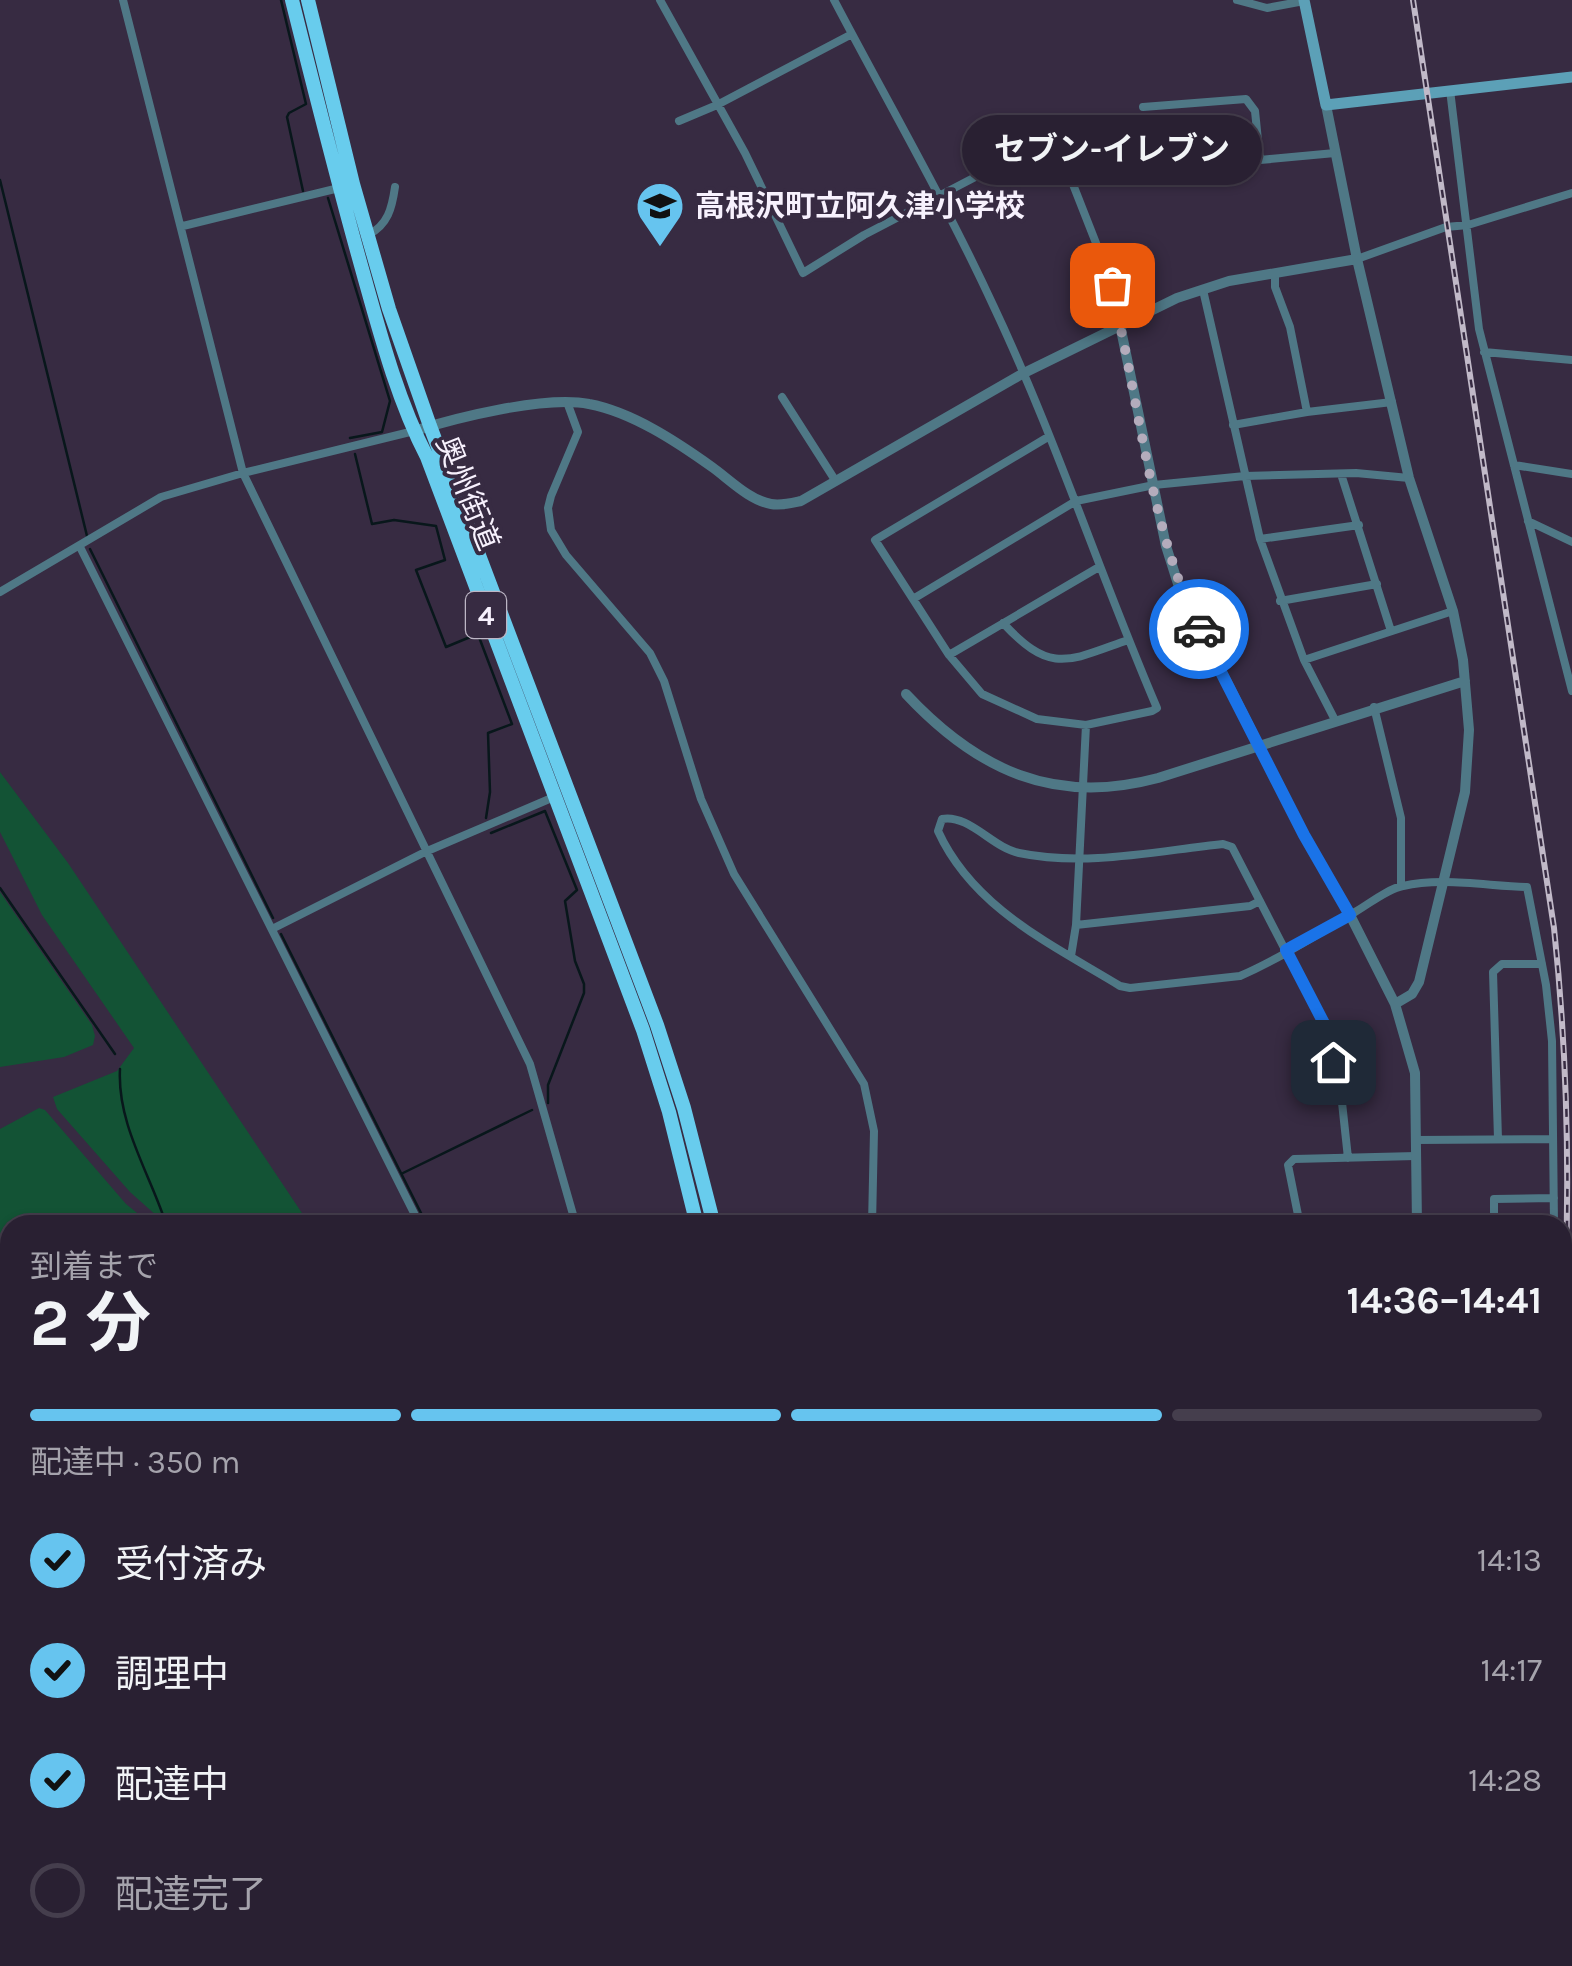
<!DOCTYPE html>
<html lang="ja">
<meta charset="utf-8">
<style>
body{margin:0;font-family:Karla,"Noto Sans JP",sans-serif;background:#352d3e;color:#f1f3f6;height:100vh;display:flex;flex-direction:column;font-size:38px;white-space:nowrap}
*{box-sizing:border-box;margin:0}
p{font-size:32px;color:#a5a3ac}
.icon{flex:none;width:55px;height:55px;fill:none;stroke:currentColor;stroke-width:2;stroke-linecap:round;stroke-linejoin:round}
.map{position:relative;flex:1;overflow:hidden}
.sheet{position:absolute;left:0px;top:1215px;width:1572px;height:752px;display:flex;flex-direction:column;background:#292032;border-radius:30px 30px 0 0;box-shadow:0 2px 8px #0004,0 0 0 2px #453e4d}
.sheet>*{flex:none}
.pin{position:absolute;display:grid;place-items:center;width:85px;height:85px;color:#fff;margin:-42px;border-radius:20px;box-shadow:0 5px 15px #0006}
.courier{position:absolute;display:grid;place-items:center;width:100px;height:100px;margin:-50px;border:8px solid #1a73e8;border-radius:50%;background:#fff;color:#222;box-shadow:0 2px 12px #0007}
.bubble{position:absolute;height:70px;border-radius:35px;background:#292032;box-shadow:0 2px 8px #0004,0 0 0 2px #453e4d;font-size:32px;font-weight:700;line-height:70px;text-align:center}
.summary em{font-style:normal;font-weight:700}
.summary div{display:flex;flex-direction:column-reverse}
.summary{display:flex;align-items:center;justify-content:space-between;height:170px;padding:0 30px}
h1{font-size:65px;font-weight:700;line-height:75px}
.bar{display:grid;grid-template-columns:repeat(4,1fr);gap:15px 10px;align-content:center;height:120px;padding:0 30px}
.bar i{height:12px;border-radius:8px;background:#453e4d}
.bar .selected{background:#66c4ef}
.bar p{grid-column:span 4}
ol{padding:0 30px;list-style:none}
li{display:flex;align-items:center;gap:30px;height:110px}
li p{margin-inline-start:auto}
li .icon{padding:10px;border-radius:50%;background:#66c4ef;color:#111;stroke-width:4}
li:last-child{color:#a5a3ac}
li i{width:55px;height:55px;border:5px solid #453e4d;border-radius:50%}
.map>svg:first-child{display:block}
.green{fill:#135335}
.water{fill:#08171b}
.lines{fill:none;stroke-linecap:round;stroke-linejoin:round}
.stream{stroke:#08171b;stroke-width:2.5}
.pedestrian{stroke:#4f7886;stroke-width:6}
.minor{stroke:#4f7886;stroke-width:8}
.tertiary{stroke:#4f7886;stroke-width:10}
.secondary{stroke:#5ca0b7;stroke-width:11}
.trunk{stroke:#68cced;stroke-width:14}
.rail-casing{stroke:#c1b9c8;stroke-width:6}
.rail{stroke:#372b42;stroke-width:2.5;stroke-dasharray:8;stroke-linecap:butt}
.done{stroke:#b4acbc;stroke-width:10;stroke-dasharray:0 18}
.route{stroke:#1a73e8;stroke-width:12}
.labels{text-anchor:middle;dominant-baseline:central;stroke-width:8;stroke-linejoin:round;paint-order:stroke}
.shield{fill:#372b42;stroke:#bdb6c5;stroke-width:2.5}
.shield-label{font-size:28px;font-weight:bold;fill:#f7f1fd}
.poi-label{font-size:30px;font-weight:bold;fill:#f7f1fd;stroke:#372b42;text-anchor:start}
.street-label{font-size:30px;fill:#f7f1fd;stroke:#372b42}
</style>
<div class="map">
<svg width="1572" height="1966" viewBox="0 0 1572 1966">
<rect width="100%" height="100%" fill="#372b42"/>
<path class="green" d="M0,772L68,863L310,1225H167L130,1192L57,1109L53,1097L117,1071L134,1048L42,915L0,832Z
M0,892L92,1025L95,1036L93,1045L64,1057L0,1067Z
M39,1108L45,1110L126,1204L152,1225H10V1666L0,1646V1129Z
M153,1958H561L565,1966H158Z"/>
<path class="water" d="M0,1737L10,1765V1958H112L117,1966H0Z"/>
<g class="lines">
<path class="stream" d="M281,0L306,104L289,113L287,117L303,191
M0,180L87,536
M328,198L390,401L382,432L350,438
M355,454L372,524L394,520L436,526L445,560L416,570L446,647L475,635L479,637L512,724L488,733L490,792L486,818
M90,549L273,918
M491,833L545,811L577,890L565,901L575,961L584,984V993L548,1085V1103
M0,888L115,1054
M281,934L427,1225
M120,1069C117,1122 148,1171 164,1218
M403,1173L532,1110
M0,1331L6,1330L1,1324L9,1317L5,1313L10,1308
M0,1338V1341
M569,1958L571,1966
M664,1958L667,1966"/>
<path class="pedestrian" d="M413,1958L414,1966"/>
<path class="minor" d="M123,0L243,473L530,1064L576,1225
M660,0L745,153L803,273L864,235L1054,136L1127,322
M834,0C887,101 945,201 993,305C1055,436 1100,575 1157,708L1152,711L1086,725L1037,719L982,694L949,655L875,540L1048,437
M1237,0L1267,8L1304,1
M1450,90L1479,329L1572,691
M1143,107L1246,99L1255,111L1260,160L1335,153
M679,121L717,105L852,34
M183,226L339,188
M368,235C388,225 392,208 395,187
M1357,259L1446,227L1468,225L1572,193
M1203,290L1260,539L1304,660L1453,611
M1484,352L1572,360
M782,397L835,480
M567,402L578,432L551,496L548,508L551,530L566,555L650,653L664,681L701,799L734,874L864,1084L874,1131L872,1225
M1307,412L1392,402
M1233,425L1307,412L1290,327L1275,287V273
M1514,465L1572,474
M1341,474L1391,631
M1528,521L1572,542
M1260,539L1359,525
M80,547L420,1225
M0,592L161,497L243,473L414,431
M913,599L1076,501L1154,485L1245,476L1356,473L1409,478
M1280,601L1377,584
M1003,623C1051,675 1068,661 1128,640
M949,655L1099,567
M1304,660L1335,720
M1374,707L1401,818V886
M1076,925L1250,906L1260,901
M272,929L425,852L554,797
M1071,956L1076,925L1086,725
M1498,1139L1493,972L1502,964H1542
M1416,1140L1553,1139
M1348,1158L1340,1084L1327,1031L1232,847L1223,844C1156,851 1086,867 1019,853C993,848 969,814 942,819L938,831C973,908 1051,944 1120,986L1130,988L1240,976C1279,959 1318,934 1355,912C1369,904 1387,889 1403,886C1441,877 1488,886 1527,887L1546,985L1552,1041L1554,1225
M1300,1225L1288,1165L1294,1159L1416,1156
M1494,1225V1199L1554,1198
M1562,1422L1572,1423
M1562,1667L1572,1623
M1562,1711L1572,1709
M930,1958L932,1966
M979,1966L982,1958"/>
<path class="tertiary" d="M1326,105L1357,259L1409,478L1453,611L1463,660L1469,730L1465,792L1419,982L1412,994L1395,1004L1415,1073L1417,1225
M1120,325L1166,546L1179,587L1304,835L1350,915L1395,1004
M414,431C456,418 546,395 589,404C632,412 677,442 712,467C729,479 749,500 771,504C781,506 792,503 801,501L1022,374L1177,298L1229,281L1357,259
M906,694C977,770 1054,806 1158,778L1465,681
M1286,1966L1289,1958"/>
<path class="secondary" d="M1304,0L1326,105L1572,77"/>
<path class="trunk" d="M292,0C315,92 338,184 364,276C381,337 398,401 427,457L643,1030L669,1112L697,1225
M308,0L353,184L389,309L430,426L657,1025L684,1108L714,1225
M809,1958L810,1966
M826,1958L827,1966"/>
<g class="rail-casing">
<path id="rail" d="M1413,0L1554,928C1569,1070 1571,1202 1562,1345
M1562,1401L1570,1329
M1419,1966L1421,1958"/>
</g>
<use href="#rail" class="rail"/>
</g>
<g class="lines">
<path class="done" d="M1112,285L1126,322L1120,325C1142,427 1154,535 1199,629"/>
<path class="route" d="M1199,629L1304,835L1350,915L1286,950L1328,1031L1333,1062"/>
</g>
<defs>
<g id="school-pin" transform="scale(2.5)"><path d="M0 17L-7.5 6A9.5 9.5 0 1 1 7.5 6Z" fill="#66c4ef" stroke="#372b42"/><path d="M0-5L7-2L0 1L-7-2ZM-4 1L0 2.5L4 1V4Q0 6-4 4Z" fill="#111"/></g>
</defs>
<g fill-rule="evenodd">
<use href="#school-pin" x="660" y="206"/>
</g>
<g class="labels">
<rect class="shield" x="466" y="592" width="40" height="46" rx="8"/>
<g class="shield-label">
<text x="486" y="615">4</text>
</g>
<g class="poi-label">
<text x="695" y="206">高根沢町立阿久津小学校</text>
</g>
<g class="street-label">
<text transform="translate(468 493) rotate(68)">奥州街道</text>
</g>
</g>
</svg>
<div class="pin" style="left:1112px;top:285px;background:#ea580c"><svg class="icon" aria-label="bag" viewBox="0 0 24 24"><path d="M5 8h14l-1 12H6zM9 8a3 3 0 0 1 6 0"/></svg></div>
<div class="pin" style="left:1333px;top:1062px;background:#1f2937"><svg class="icon" aria-label="home" viewBox="0 0 24 24"><path d="M3 11l9-7 9 7M6 9v11h12V9"/></svg></div>
<div class="courier" style="left:1199px;top:629px"><svg class="icon" aria-label="car" viewBox="0 0 24 24"><path d="M5 17H2v-5l4-1 3-4h7l3 4 3 1v5h-3M9 17h6M6 11h13"/><circle cx="7" cy="17" r="2"/><circle cx="17" cy="17" r="2"/></svg></div>
<div class="bubble" style="left:962px;top:115px;width:300px">セブン-イレブン</div>
<section class="sheet">
<div class="summary"><div><h1>2 分</h1><p>到着まで</p></div><em>14:36–14:41</em></div>
<div class="bar"><i class="selected"></i><i class="selected"></i><i class="selected"></i><i></i><p>配達中 · 350 m</p></div>
<ol>
<li><svg class="icon" aria-label="check" viewBox="0 0 24 24"><path d="M5 12l5 5 9-10"/></svg>受付済み<p>14:13</p></li>
<li><svg class="icon" aria-label="check" viewBox="0 0 24 24"><path d="M5 12l5 5 9-10"/></svg>調理中<p>14:17</p></li>
<li><svg class="icon" aria-label="check" viewBox="0 0 24 24"><path d="M5 12l5 5 9-10"/></svg>配達中<p>14:28</p></li>
<li><i></i>配達完了</li>
</ol>
</section>
</div>
